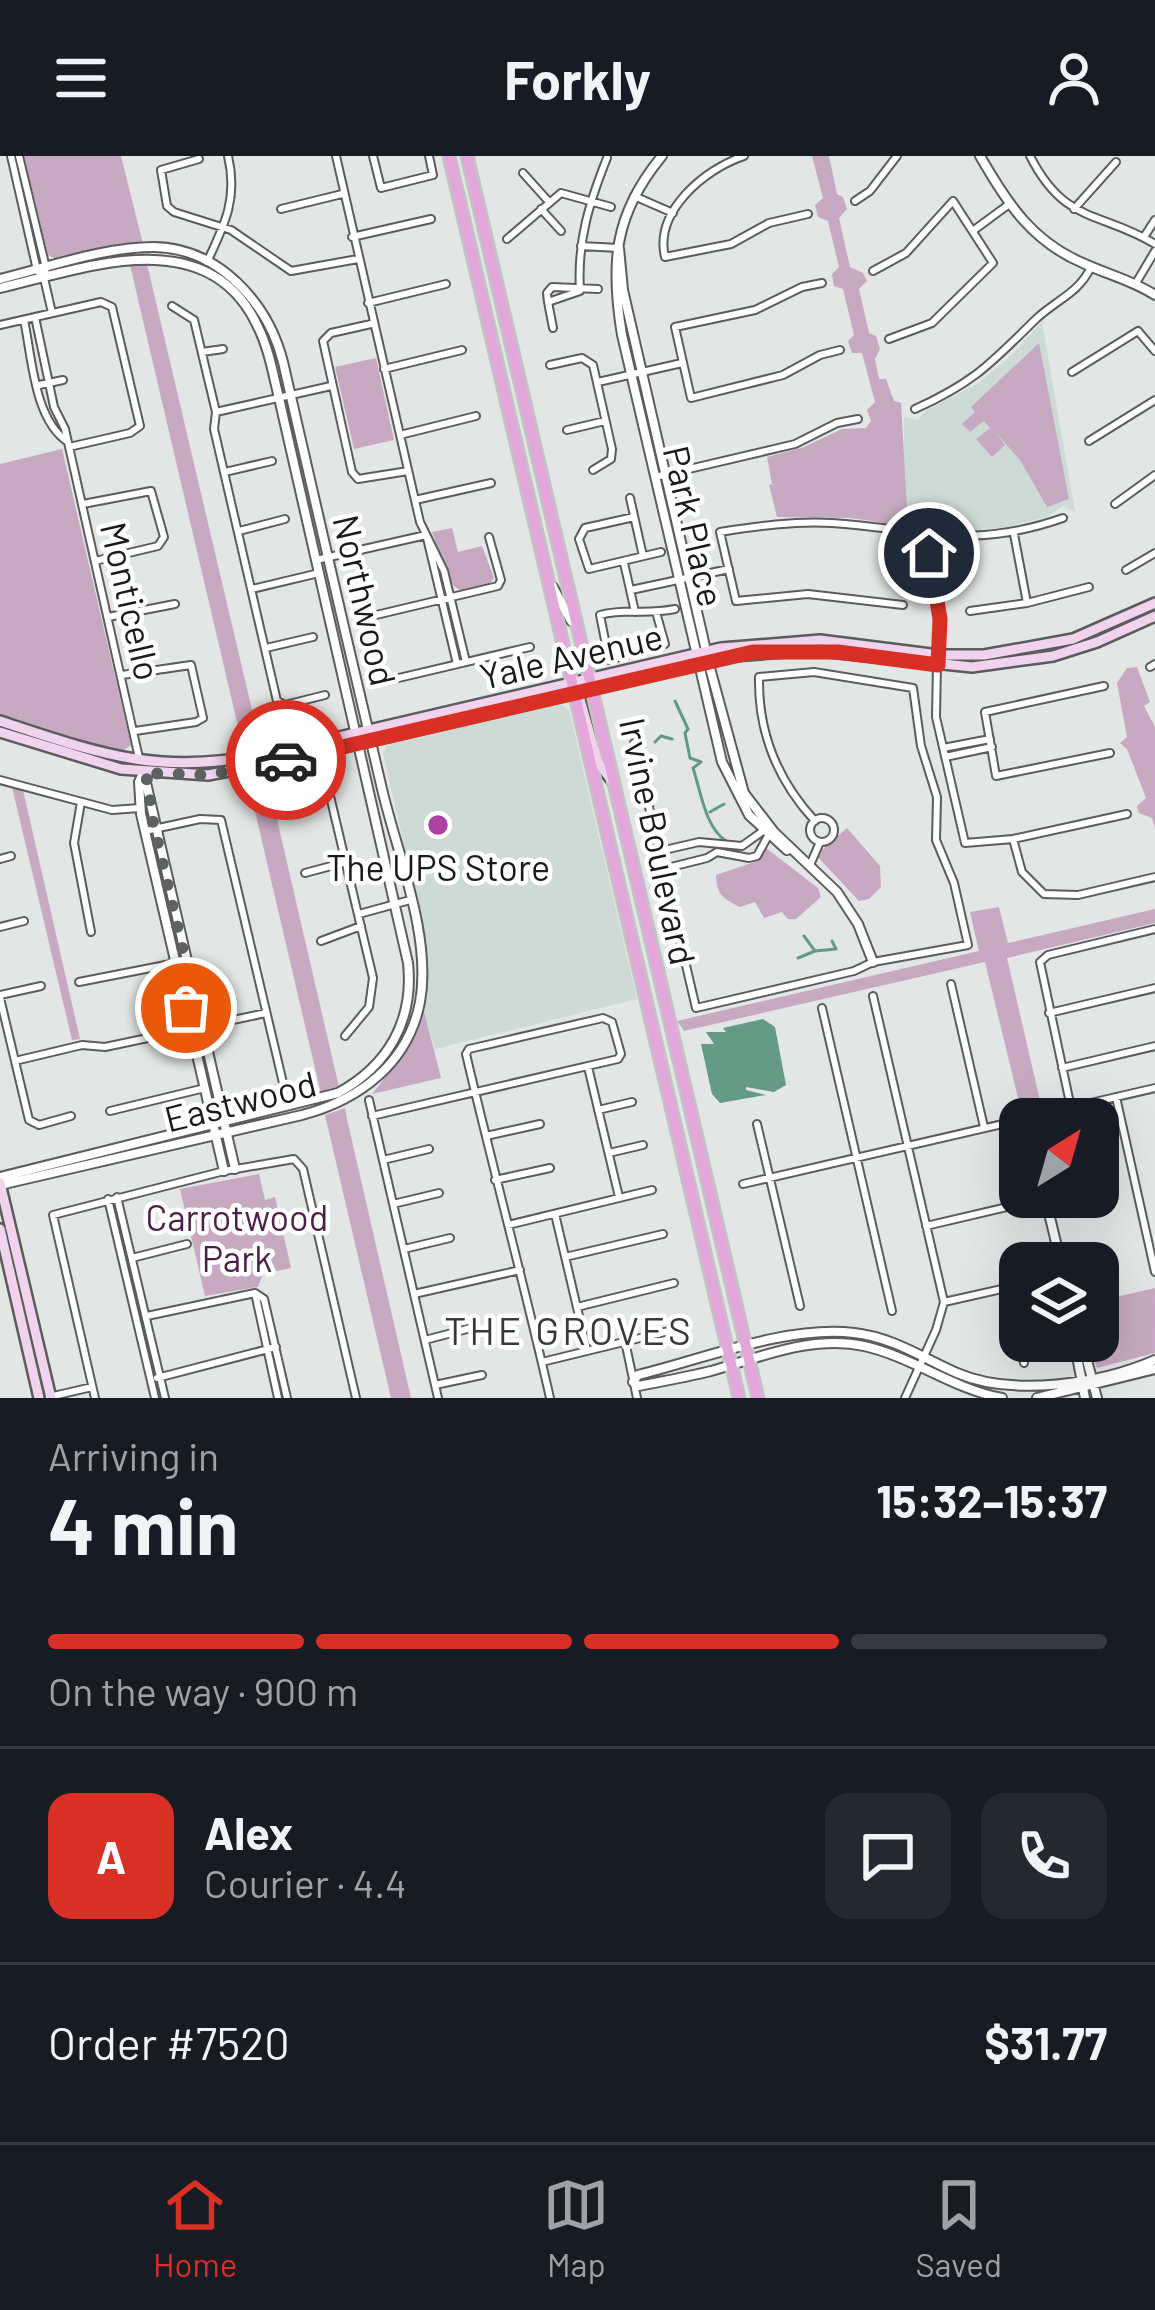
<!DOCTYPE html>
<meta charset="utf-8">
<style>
body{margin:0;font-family:Barlow,sans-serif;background:#242831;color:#f1f3f6;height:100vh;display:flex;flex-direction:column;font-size:45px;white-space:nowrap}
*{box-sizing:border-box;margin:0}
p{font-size:39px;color:#9ea1a6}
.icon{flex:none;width:66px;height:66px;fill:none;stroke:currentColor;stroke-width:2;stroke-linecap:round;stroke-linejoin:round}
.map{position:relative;height:1242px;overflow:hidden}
.sheet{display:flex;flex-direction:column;background:#171b24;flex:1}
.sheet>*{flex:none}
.needle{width:78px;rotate:37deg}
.buttons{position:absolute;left:999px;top:942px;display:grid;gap:24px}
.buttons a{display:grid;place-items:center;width:120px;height:120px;border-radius:24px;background:#171b24;box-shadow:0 12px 48px #0002;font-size:60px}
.pin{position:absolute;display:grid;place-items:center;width:102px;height:102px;color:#fff;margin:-51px;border:6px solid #fff;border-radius:50%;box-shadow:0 3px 12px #0007}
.courier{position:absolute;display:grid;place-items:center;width:120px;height:120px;margin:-60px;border:9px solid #d93025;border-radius:50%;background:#fff;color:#222;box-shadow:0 3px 15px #0007}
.headline em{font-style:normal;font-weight:700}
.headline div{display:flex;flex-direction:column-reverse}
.headline{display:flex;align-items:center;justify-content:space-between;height:204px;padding:0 48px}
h1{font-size:78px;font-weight:700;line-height:90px}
.bar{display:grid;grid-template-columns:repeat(4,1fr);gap:18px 12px;align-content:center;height:144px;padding:0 48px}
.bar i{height:15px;border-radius:9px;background:#363941}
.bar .selected{background:#d93025}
.bar p{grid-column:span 4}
.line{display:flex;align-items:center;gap:30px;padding:0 48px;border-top:3px solid #363941}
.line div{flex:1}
.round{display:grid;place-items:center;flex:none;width:126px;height:126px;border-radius:24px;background:#242831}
header{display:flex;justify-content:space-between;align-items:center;height:156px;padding:0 48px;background:#171b24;font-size:54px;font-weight:700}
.menu{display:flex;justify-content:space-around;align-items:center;height:168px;border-top:3px solid #363941;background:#171b24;font-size:33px;color:#9ea1a6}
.menu a{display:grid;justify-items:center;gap:6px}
.menu .selected{color:#d93025}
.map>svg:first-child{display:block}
.built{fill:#cedad5}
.green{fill:#c7aac1}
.water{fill:#659a86}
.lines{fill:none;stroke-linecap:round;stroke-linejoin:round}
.stream{stroke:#659a86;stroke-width:3}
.minor-casing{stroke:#5a5d5c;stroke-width:10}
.tertiary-casing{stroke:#5a5d5c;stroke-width:12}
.secondary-casing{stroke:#5a5d5c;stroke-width:14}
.primary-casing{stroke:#c3c3c3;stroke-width:15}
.minor{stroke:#fff;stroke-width:6}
.tertiary{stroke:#fff;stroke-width:8}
.secondary{stroke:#f2d3ed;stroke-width:9}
.primary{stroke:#e4a7dc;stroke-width:10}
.done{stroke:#5f6160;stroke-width:12;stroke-dasharray:0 21.6}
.route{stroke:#d93025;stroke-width:15}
.poi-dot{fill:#ae42a1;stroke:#fff;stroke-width:4.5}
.labels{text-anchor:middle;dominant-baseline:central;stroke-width:9;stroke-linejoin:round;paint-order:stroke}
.street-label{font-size:36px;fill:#181a19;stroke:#fff}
.poi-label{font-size:36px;fill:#181a19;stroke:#fff}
.park-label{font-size:36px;fill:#4e1e48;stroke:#fff}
.neighbourhood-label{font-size:39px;letter-spacing:3px;fill:#363937;stroke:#fff}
</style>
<header><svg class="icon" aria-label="menu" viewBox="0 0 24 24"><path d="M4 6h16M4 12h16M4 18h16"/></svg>Forkly<svg class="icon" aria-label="person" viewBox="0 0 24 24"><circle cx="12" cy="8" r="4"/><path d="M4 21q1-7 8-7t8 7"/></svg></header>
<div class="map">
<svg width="1155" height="1242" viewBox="0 0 1155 1242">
<rect width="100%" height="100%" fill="#e2e6e4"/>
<path class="built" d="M1042,166L1075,356L1063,350L1047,361L997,373L938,375L904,370V261L917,264L927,254L977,228L1011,200Z
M560,548L569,554L637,843L435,893L424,855L429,808L422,767L383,597L387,589Z"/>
<path class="green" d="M24,0H121L143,88L58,104L48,99Z
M812,0H829L837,38L843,41L847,53L839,62L850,111L863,117L867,125L859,133L869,177L876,180L880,193L875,203L879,223H886L894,245L901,247L907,353L904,370L851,362L777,361L769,329L772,328L767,301L804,291L842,273L866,272L871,265L867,254L875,246L862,197H852L848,185L854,179L843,133L834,130L832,118L839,111L828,65L818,61L815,49L823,42Z
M147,108L261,592L244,596L130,109Z
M1039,187L1069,343L1047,351L1020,304L995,276L1005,289L992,301L976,283L990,272L984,265L970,276L962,268L975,256L971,251Z
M376,202L394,284L354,293L335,211Z
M62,293L131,589L120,597L0,561V308Z
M452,372L458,396L482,390L494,422L488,429L461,435L450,427L432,376Z
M1137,511L1150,546L1144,550L1155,571V672L1152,662L1139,657L1137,650L1146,642L1127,593L1120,587L1127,581L1117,527L1127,512Z
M266,616L339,931L321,938L247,621Z
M12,631L23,634L80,883L72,884Z
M847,672L880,710L881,731L869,743L859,745L816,699Z
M766,692L818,732L821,741L796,763H788L782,756L764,762L755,746L740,751C722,742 717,739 716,719L757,705Z
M999,751L1008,787L1155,753V767L1007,802L1041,949L1021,954L985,806L684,875L677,865L979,795L970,756Z
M424,855L441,922L372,938L406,896Z
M345,952L347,963L411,1242H391L325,959Z
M259,1018L265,1044L275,1041L291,1112L263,1118L258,1131L205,1140L180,1033Z
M1155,1132V1197L1097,1212L1088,1185H1098V1145Z"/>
<path class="water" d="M763,863L775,871L786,929L774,936L746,931V934L766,939L720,947L712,938L701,888H714L706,876H726L723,872Z"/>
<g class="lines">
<path class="stream" d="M675,545L688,573L685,577L690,602L701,606L693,612C701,636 705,671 726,685
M655,586L661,580L672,583
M710,656L724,648
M815,795L836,793L832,785
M798,802L815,795L804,780"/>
<g class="minor-casing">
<path id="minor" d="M11,0L37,114L44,122L52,157
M19,0L46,112L44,122
M336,0L420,366L444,415L466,506
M373,0L381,32L433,19L429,0
M744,0C705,13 654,55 665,101L731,88L769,67L808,58
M1030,0C1065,69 1101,55 1155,88
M199,3L161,14L167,50L174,56L231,74L291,115L358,103
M523,17L549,46
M634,40L673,57
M855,45L870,35L897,0
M281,53L342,38
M541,53L561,75
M1074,53L1116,6
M974,74L1008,49
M352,81L431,63
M1144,81L1155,64
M507,83L561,37L611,51
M581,90L619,92
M207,106C225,68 238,42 228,0
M873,115L906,97L953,45L993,107L932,167L889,183
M822,127L802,131L755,154L675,171L691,242L783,219L820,199L840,194
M1136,127L1155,95
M548,146L547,137L552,131L598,133
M368,147L446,128
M172,150L194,164L216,256L214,273L277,545L285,549L325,539
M35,161L54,251L65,273L139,602
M24,164C32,201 34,264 68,286
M371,168L331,177L323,185L352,316L358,323L408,315
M0,169L101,146L112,151L140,270L130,277L69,291
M553,172L548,146L580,135C577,86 589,47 607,2
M202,196L223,193
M550,209L582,202L593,209L612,293L611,303L593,314
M384,213L462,194
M1072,216L1138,175L1155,195
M598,226L682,207
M39,229L63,224
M915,253C975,226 991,207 1036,163C1056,144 1079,137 1091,111
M216,256L331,230
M567,274L605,265
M400,279L476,260
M1089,285L1155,244
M225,316L272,305
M655,321L795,288L837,267L858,263
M630,342L643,400
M415,344L491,327
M83,348L151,335L164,381L158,390L95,405
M1115,348L1155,319
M634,361L585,372L579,383L589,413L661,396
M239,375L285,363
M1014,378L1027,447
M427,382L457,508
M316,404L426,379
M624,407L635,456
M1126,414L1155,397
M252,433L319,417
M631,434L729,413
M903,449L808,438L736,445L720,376C758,370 794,365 832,367C924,373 968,395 1063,362
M970,455L1027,447L1089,431
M656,456L665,488L609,504L600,459C627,452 645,459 675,453
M372,460L498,430L501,424L489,381
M108,461L175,448
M266,492L313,481
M937,509L936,561L965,687L1013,683L1127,658
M1150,511L1155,508
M122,519L191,509L203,562L196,566L135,575
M386,525L530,491
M1104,530L985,556L996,620L1110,597
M634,587L696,852L854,815L873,806L968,789L954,727L936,684L937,641L921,590L913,532L814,516L759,521C758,576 778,625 815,665
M943,592L990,583
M945,601L992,591
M0,624L112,654L140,652
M81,646L74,687L91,776
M288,652L330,640L373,822L369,851L345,880
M810 674a12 12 0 1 1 24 0a12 12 0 1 1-24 0Z
M145,675L200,663L221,664L284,931
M1013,683L1022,716L1044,738L1078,739L1155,721
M660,695L699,686L742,690L763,675
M0,703L11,700
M810,709L820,686
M663,713L707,702L717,696L749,702L757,700L768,680
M305,717L346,706
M359,758L410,744
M0,771L24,765
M321,785L361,770
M79,826L176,807
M951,828L984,971
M0,839L41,830
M873,840L944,1146L936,1174L905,1242
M0,842L29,964L39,969L71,960
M822,852L892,1155
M1049,857L1155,832
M15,905L82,889L105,891L266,857
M588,911L619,1041
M1062,912L1155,890
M1116,941L1155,1116
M369,944L438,1242
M1071,952L1040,806L1048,799L1155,773
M598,954L632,946
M110,955L205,932
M372,960L618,903L621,898L612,866L603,862L469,893L466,898C493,1013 524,1127 550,1242
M1026,962L1155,932
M757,968L800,1150
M486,980L540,968
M609,997L643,989
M383,1004L429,993
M495,1024L550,1012
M743,1028L1020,964
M117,1041L165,1242
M108,1043L155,1242
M393,1048L439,1037
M555,1058L587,1194
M508,1069L652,1034
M926,1070L1020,1048
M404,1093L450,1082
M565,1101L663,1078
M132,1102L187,1088
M1007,1132L1024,1207
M255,1137L264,1143L287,1242
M255,1137L278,1242
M414,1138L520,1114
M944,1146L1020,1129
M577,1151L674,1127
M147,1160L255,1137
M425,1184L471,1172
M625,1185L637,1242
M542,1206L685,1171
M157,1222L276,1191
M435,1229L482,1219
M49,1241L92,1231
M95,1242L53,1059L224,1015L294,1003L303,1013L356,1242"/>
</g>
<g class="tertiary-casing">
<path id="tertiary" d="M662,0C614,58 610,107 622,179L722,606L749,659L787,694
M980,0C1007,47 1032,86 1085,108C1109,119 1132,124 1155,139
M619,92L623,134L710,512L744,637L774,676L837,736L858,768L873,806
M0,123C49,111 104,91 154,91C219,92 268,147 283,206C316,348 348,491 382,633C397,697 432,781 420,846C408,908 359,944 302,959L0,1029
M0,132C85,112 209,64 258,171C269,193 273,218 279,242L408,807C414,864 389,909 338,937L0,1021
M929,381L931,420L940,463L938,504
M553,431L571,465
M143,617L139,626L141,658L224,1015
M144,618L235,1013
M1027,962V963
M1045,1041L1061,1107
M1074,1185L1085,1242
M1082,1185L1097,1242
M633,1226L638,1219C703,1203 787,1169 854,1177C892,1181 923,1202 957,1217C1013,1241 1100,1228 1155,1204
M633,1226L639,1230C663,1225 687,1221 711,1215C761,1201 812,1179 864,1190C913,1201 953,1233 1002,1242
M1037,1242L1155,1213"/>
</g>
<g class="secondary-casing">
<path id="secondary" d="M577,533L598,607L614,627
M0,565C100,598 159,620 266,598L721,492L820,484L939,499H984L1073,483L1155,447
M0,576L121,613L208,619L297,602L734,500L810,494L972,511L1053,500L1097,486L1155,460
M0,1027L51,1242
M0,1073L39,1242"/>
</g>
<g class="primary-casing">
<path id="primary" d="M449,0L739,1242
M467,0L758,1242"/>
</g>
<use href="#minor" class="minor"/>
<use href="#tertiary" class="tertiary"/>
<use href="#secondary" class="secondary"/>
<use href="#primary" class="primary"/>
</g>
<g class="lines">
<path class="done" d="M186,852L190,871L200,868L151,657L149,627L143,617L208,619L286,604"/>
<path class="route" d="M286,604L753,496H838L938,509L940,463L929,397"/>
</g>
<circle class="poi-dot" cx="438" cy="669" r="12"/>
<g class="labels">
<g class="street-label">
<text transform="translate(695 370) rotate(77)">Park Place</text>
<text transform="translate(366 444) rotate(77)">Northwood</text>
<text transform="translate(132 445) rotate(77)">Monticello</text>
<text transform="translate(571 499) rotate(-13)">Yale Avenue</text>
<text transform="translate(659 685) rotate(78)">Irvine Boulevard</text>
<text transform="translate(240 944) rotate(-14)">Eastwood</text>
</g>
<g class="poi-label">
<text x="438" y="710">The UPS Store</text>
</g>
<g class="park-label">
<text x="237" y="1060">Carrotwood<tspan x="237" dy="41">Park</tspan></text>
</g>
<g class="neighbourhood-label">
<text x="569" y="1173">THE GROVES</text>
</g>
</g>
</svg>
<div class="buttons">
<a><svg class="needle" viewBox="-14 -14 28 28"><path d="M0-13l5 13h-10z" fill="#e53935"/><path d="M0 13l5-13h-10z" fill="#9ea1a6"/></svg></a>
<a><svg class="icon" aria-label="layers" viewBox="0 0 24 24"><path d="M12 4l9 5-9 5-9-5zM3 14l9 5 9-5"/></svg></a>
</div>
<div class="pin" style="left:186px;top:852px;background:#ea580c"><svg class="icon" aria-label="bag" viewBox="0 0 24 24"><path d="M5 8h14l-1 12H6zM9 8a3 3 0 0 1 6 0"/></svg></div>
<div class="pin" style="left:929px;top:397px;background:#1f2937"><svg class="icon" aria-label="home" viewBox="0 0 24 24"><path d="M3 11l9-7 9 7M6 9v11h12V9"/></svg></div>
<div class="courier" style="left:286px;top:604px"><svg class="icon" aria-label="car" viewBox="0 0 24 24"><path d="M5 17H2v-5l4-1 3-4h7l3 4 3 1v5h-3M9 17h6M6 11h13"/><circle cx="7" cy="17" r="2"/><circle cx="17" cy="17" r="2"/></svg></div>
</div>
<section class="sheet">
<div class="headline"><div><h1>4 min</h1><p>Arriving in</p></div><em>15:32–15:37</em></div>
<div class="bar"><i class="selected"></i><i class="selected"></i><i class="selected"></i><i></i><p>On the way · 900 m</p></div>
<div class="line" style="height:216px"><b class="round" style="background:#d93025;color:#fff">A</b><div><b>Alex</b><p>Courier · 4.4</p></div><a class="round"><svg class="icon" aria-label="chat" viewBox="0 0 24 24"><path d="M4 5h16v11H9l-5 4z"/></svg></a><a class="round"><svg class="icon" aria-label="phone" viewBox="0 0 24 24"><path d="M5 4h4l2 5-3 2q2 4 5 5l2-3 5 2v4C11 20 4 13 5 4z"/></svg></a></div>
<div class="line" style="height:156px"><div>Order #7520</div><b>$31.77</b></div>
</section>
<nav class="menu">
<a class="selected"><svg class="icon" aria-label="home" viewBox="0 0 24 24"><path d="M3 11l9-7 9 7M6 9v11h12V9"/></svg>Home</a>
<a><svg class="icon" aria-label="map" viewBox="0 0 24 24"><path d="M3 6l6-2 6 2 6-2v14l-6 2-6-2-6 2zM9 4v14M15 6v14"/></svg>Map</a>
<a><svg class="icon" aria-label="saved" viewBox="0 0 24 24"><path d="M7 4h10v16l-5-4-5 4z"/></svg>Saved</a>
</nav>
